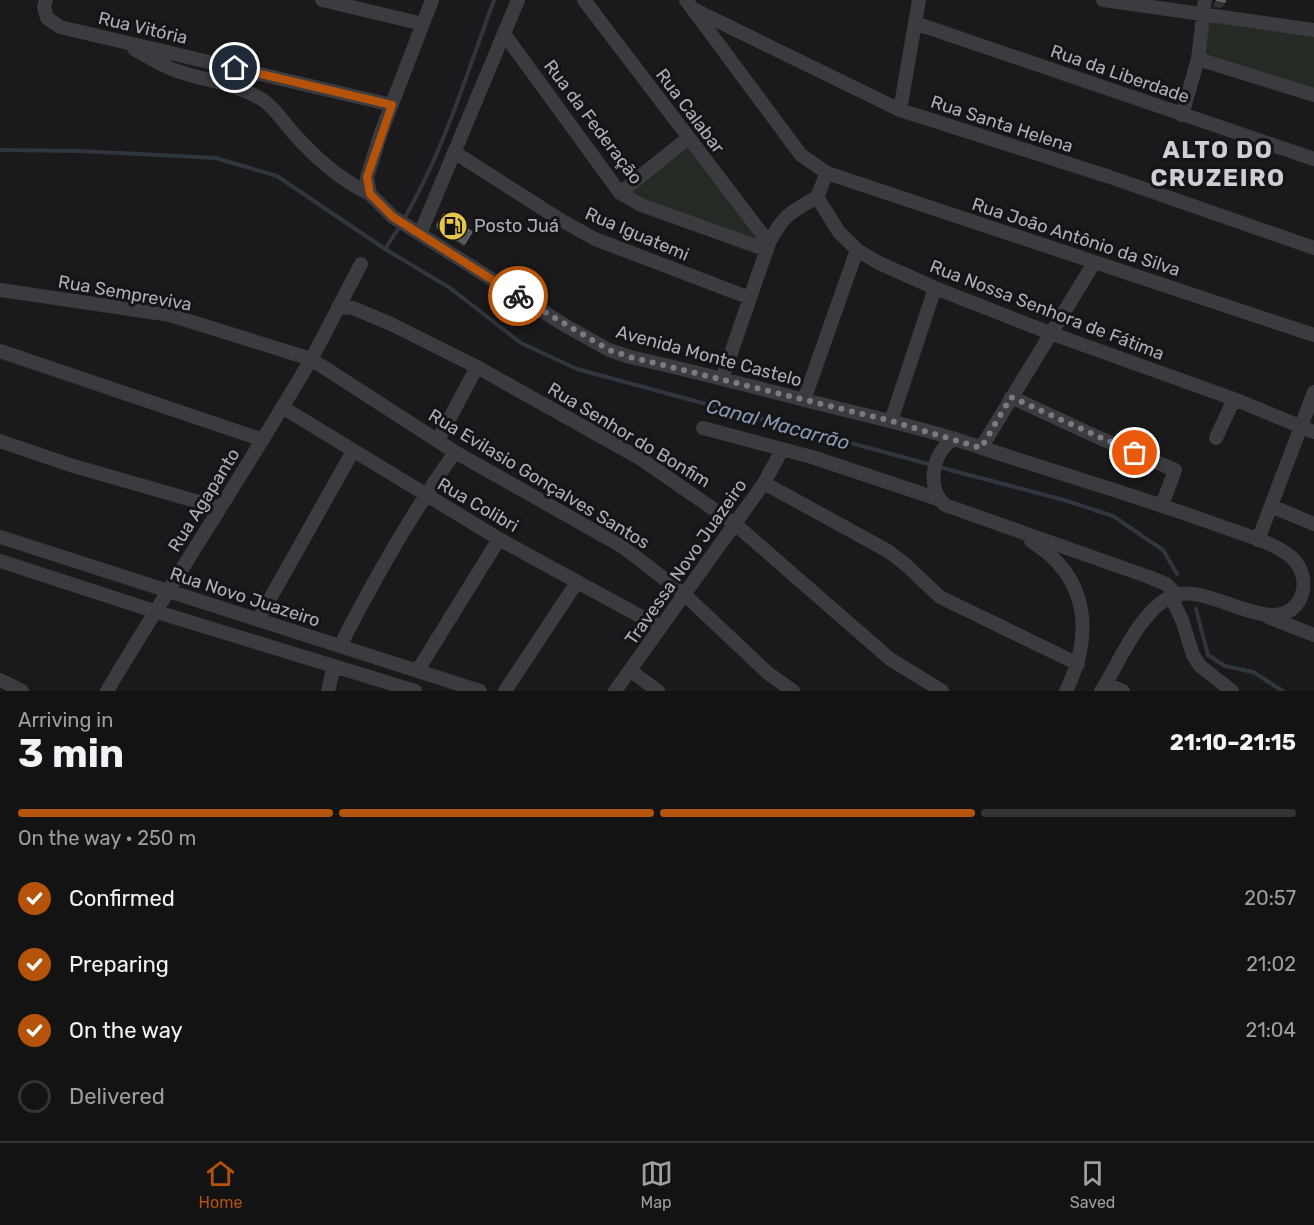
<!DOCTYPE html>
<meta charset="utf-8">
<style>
body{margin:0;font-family:Rubik,sans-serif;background:#212022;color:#f1f3f6;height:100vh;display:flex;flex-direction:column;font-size:22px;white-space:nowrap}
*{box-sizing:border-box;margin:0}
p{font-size:20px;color:#9d9ea0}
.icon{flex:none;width:33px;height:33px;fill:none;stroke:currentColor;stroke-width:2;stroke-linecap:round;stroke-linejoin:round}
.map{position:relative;height:691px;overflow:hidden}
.details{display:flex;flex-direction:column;background:#141314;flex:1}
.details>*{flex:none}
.pin{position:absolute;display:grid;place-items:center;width:51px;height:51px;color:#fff;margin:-26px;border:3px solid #fff;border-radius:50%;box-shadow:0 2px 6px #0007}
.courier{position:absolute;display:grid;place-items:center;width:60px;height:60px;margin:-30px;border:4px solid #b45309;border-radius:50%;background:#fff;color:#222;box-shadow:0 2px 8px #0007}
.summary em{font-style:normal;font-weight:700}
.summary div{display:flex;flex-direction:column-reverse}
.summary{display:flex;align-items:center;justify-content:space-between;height:102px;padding:0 18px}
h1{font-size:39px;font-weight:700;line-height:45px}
.bar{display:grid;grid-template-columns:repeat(4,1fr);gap:9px 6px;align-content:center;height:72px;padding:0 18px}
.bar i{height:8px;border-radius:4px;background:#333234}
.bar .active{background:#b45309}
.bar p{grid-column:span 4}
ol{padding:0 18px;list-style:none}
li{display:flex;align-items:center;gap:18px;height:66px}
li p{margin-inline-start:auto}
li .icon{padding:6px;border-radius:50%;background:#b45309;color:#fff;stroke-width:4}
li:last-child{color:#9d9ea0}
li i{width:33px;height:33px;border:3px solid #333234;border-radius:50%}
.dock{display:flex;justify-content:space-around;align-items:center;height:84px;border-top:2px solid #333234;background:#141314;font-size:16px;color:#9d9ea0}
.dock a{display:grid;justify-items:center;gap:3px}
.dock .active{color:#b45309}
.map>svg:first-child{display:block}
.green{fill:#242b25}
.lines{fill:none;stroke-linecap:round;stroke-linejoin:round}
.stream{stroke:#30363f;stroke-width:4}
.minor{stroke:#3b3b40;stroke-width:14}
.wall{fill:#494a4d}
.shaded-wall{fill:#313234}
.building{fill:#535559;stroke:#616368;stroke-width:1.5}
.done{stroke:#7a7a82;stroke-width:6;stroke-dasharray:0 10.8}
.route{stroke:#b45309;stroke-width:8}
.labels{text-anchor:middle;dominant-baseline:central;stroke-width:6;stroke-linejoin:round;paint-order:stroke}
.street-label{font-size:18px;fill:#adafba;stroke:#151416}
.poi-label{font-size:18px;fill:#adafba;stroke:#151416;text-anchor:start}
.water-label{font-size:20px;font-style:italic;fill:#8798b2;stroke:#151416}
.district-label{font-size:24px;font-weight:bold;letter-spacing:1.5px;fill:#cecfd6;stroke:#151416}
</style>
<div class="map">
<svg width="1314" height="691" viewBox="0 0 1314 691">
<rect width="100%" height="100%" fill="#1a191b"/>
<path class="green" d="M1206,19L1314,36V90L1201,58Z
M687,143L765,244L625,193Z"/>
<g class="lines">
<path class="stream" d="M0,150L80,151L216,158L277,176L385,249L450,288L521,343L577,369L932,465
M385,249C437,174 463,84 494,0
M939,467L1064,500L1113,516L1163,550L1177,574
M1196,609L1208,655L1225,666L1253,672L1283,691"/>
<path class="minor" d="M46,0L44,7L47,18L60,27L392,105
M322,0L423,24
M432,0L382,130L367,177L370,194L393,217L566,326L609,350L630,357C689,370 747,385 805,400C855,413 906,424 955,439C1009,457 1063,474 1117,491C1154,503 1190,515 1226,528C1248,536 1272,542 1290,556C1302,566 1307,582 1301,597C1279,645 1209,580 1172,596C1140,610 1120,662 1101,691
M584,0L769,243
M686,0L801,155L827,173L1314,335
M1103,0L1314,30
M693,9L900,110L1110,177L1314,248
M915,23L1314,159
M505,35L620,193L641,205L767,250
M134,49C149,57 163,67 180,72C208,81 237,84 263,100C275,108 284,123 294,134C317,159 339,179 370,194
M1198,59L1314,95
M900,110L919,0
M1182,115L1198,59L1205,0
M454,152L559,219L595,239L750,298
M827,173L817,197L839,232L857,250L879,263L935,288L1050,333L1234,399L1314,432
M620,193L688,138
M420,234L518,0
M0,290L170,315L311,359L455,452L623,547L684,594L769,674L793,691
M338,307L353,308L391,324L477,367L641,459L735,524L890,659L942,691
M0,351L263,440
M722,379L769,243C783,215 791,212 817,197
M1011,397L1095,436L1175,470L1162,505
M804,400L857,250
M282,407L499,539L660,627
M891,421L935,288
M703,428L812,457L938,499
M1216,438L1234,399
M954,439C932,452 926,488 945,505L1149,577L1166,584L1177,595
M438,440L477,367
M0,441L70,465L220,508
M981,448L1094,263
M764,483L888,551L905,564L940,597L1078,664
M1271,506L1314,524
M0,537L480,691
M1258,540L1314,392
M1031,541C1089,577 1094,633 1066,691
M0,561L154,611L415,691
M1171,597L1182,620L1193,655L1200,666L1232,691
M1268,617L1314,635
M258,620L353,451
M340,646C374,579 412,513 455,452
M418,670L499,539
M631,671L658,691
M0,680L22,691
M1106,684L1123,691
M107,691C173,580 245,472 310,361C328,329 344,296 361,264
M328,691L334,666
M505,691L577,582
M615,691L764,483L782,450"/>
</g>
<path class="wall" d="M437,225L472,232L464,246L436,228Z"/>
<path class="shaded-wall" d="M1215,1L1225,2L1222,8L1213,7Z"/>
<path class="building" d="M1216,0H1225V2Z
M444,214L472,232L465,243L437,225Z"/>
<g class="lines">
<path class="done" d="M518,296L609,350L630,357L891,421L981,448L1011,397L1135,453"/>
<path class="route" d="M235,68L392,105L367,177L370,194L393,217L518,296"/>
</g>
<defs>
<g id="fuel-disc" transform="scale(1.5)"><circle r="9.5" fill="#e5c647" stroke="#151416"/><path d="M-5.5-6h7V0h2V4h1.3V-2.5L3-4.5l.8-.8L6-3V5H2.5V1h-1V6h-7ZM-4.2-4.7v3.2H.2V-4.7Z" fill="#111"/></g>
</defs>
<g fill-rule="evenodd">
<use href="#fuel-disc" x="453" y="226"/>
</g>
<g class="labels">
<g class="street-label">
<text transform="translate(143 28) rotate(13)">Rua Vitória</text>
<text transform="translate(1120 74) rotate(19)">Rua da Liberdade</text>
<text transform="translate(690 111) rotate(53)">Rua Calabar</text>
<text transform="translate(593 122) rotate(53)">Rua da Federação</text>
<text transform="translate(1002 124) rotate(18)">Rua Santa Helena</text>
<text transform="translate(637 234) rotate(23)">Rua Iguatemi</text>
<text transform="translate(1076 237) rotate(18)">Rua João Antônio da Silva</text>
<text transform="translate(125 293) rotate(10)">Rua Sempreviva</text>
<text transform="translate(1047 310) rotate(21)">Rua Nossa Senhora de Fátima</text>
<text transform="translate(709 356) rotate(15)">Avenida Monte Castelo</text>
<text transform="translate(629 435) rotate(31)">Rua Senhor do Bonfim</text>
<text transform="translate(539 479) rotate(31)">Rua Evilasio Gonçalves Santos</text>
<text transform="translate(204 500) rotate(-58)">Rua Agapanto</text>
<text transform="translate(478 505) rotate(30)">Rua Colibri</text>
<text transform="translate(686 562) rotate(-55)">Travessa Novo Juazeiro</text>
<text transform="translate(245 597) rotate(18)">Rua Novo Juazeiro</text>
</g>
<g class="poi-label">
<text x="474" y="226">Posto Juá</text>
</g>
<g class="water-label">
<text transform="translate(778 424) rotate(15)">Canal Macarrão</text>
</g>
<g class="district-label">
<text x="1218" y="150">ALTO DO<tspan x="1218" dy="28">CRUZEIRO</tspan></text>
</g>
</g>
</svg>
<div class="pin" style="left:1135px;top:453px;background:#ea580c"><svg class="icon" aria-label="bag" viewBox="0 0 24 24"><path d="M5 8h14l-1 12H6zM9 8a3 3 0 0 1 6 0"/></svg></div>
<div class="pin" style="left:235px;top:68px;background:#1f2937"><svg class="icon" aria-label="home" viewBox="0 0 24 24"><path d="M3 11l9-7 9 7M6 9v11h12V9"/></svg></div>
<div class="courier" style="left:518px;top:296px"><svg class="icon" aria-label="bike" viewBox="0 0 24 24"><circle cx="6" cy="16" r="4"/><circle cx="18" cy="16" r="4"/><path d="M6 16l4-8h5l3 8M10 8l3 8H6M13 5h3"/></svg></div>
</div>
<section class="details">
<div class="summary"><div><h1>3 min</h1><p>Arriving in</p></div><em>21:10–21:15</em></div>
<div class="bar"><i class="active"></i><i class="active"></i><i class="active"></i><i></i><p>On the way · 250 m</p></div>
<ol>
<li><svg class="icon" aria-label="check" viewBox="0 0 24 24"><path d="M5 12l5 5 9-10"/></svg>Confirmed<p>20:57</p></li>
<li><svg class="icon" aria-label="check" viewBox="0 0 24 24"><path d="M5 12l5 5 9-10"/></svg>Preparing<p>21:02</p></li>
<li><svg class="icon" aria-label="check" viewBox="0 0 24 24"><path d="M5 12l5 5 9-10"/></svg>On the way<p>21:04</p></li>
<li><i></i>Delivered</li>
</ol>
</section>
<nav class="dock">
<a class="active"><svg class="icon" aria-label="home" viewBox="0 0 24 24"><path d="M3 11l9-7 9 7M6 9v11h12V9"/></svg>Home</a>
<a><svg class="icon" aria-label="map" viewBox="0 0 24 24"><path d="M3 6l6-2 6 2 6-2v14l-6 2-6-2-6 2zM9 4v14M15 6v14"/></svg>Map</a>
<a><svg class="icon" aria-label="saved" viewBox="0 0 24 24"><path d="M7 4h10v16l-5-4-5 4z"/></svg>Saved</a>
</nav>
